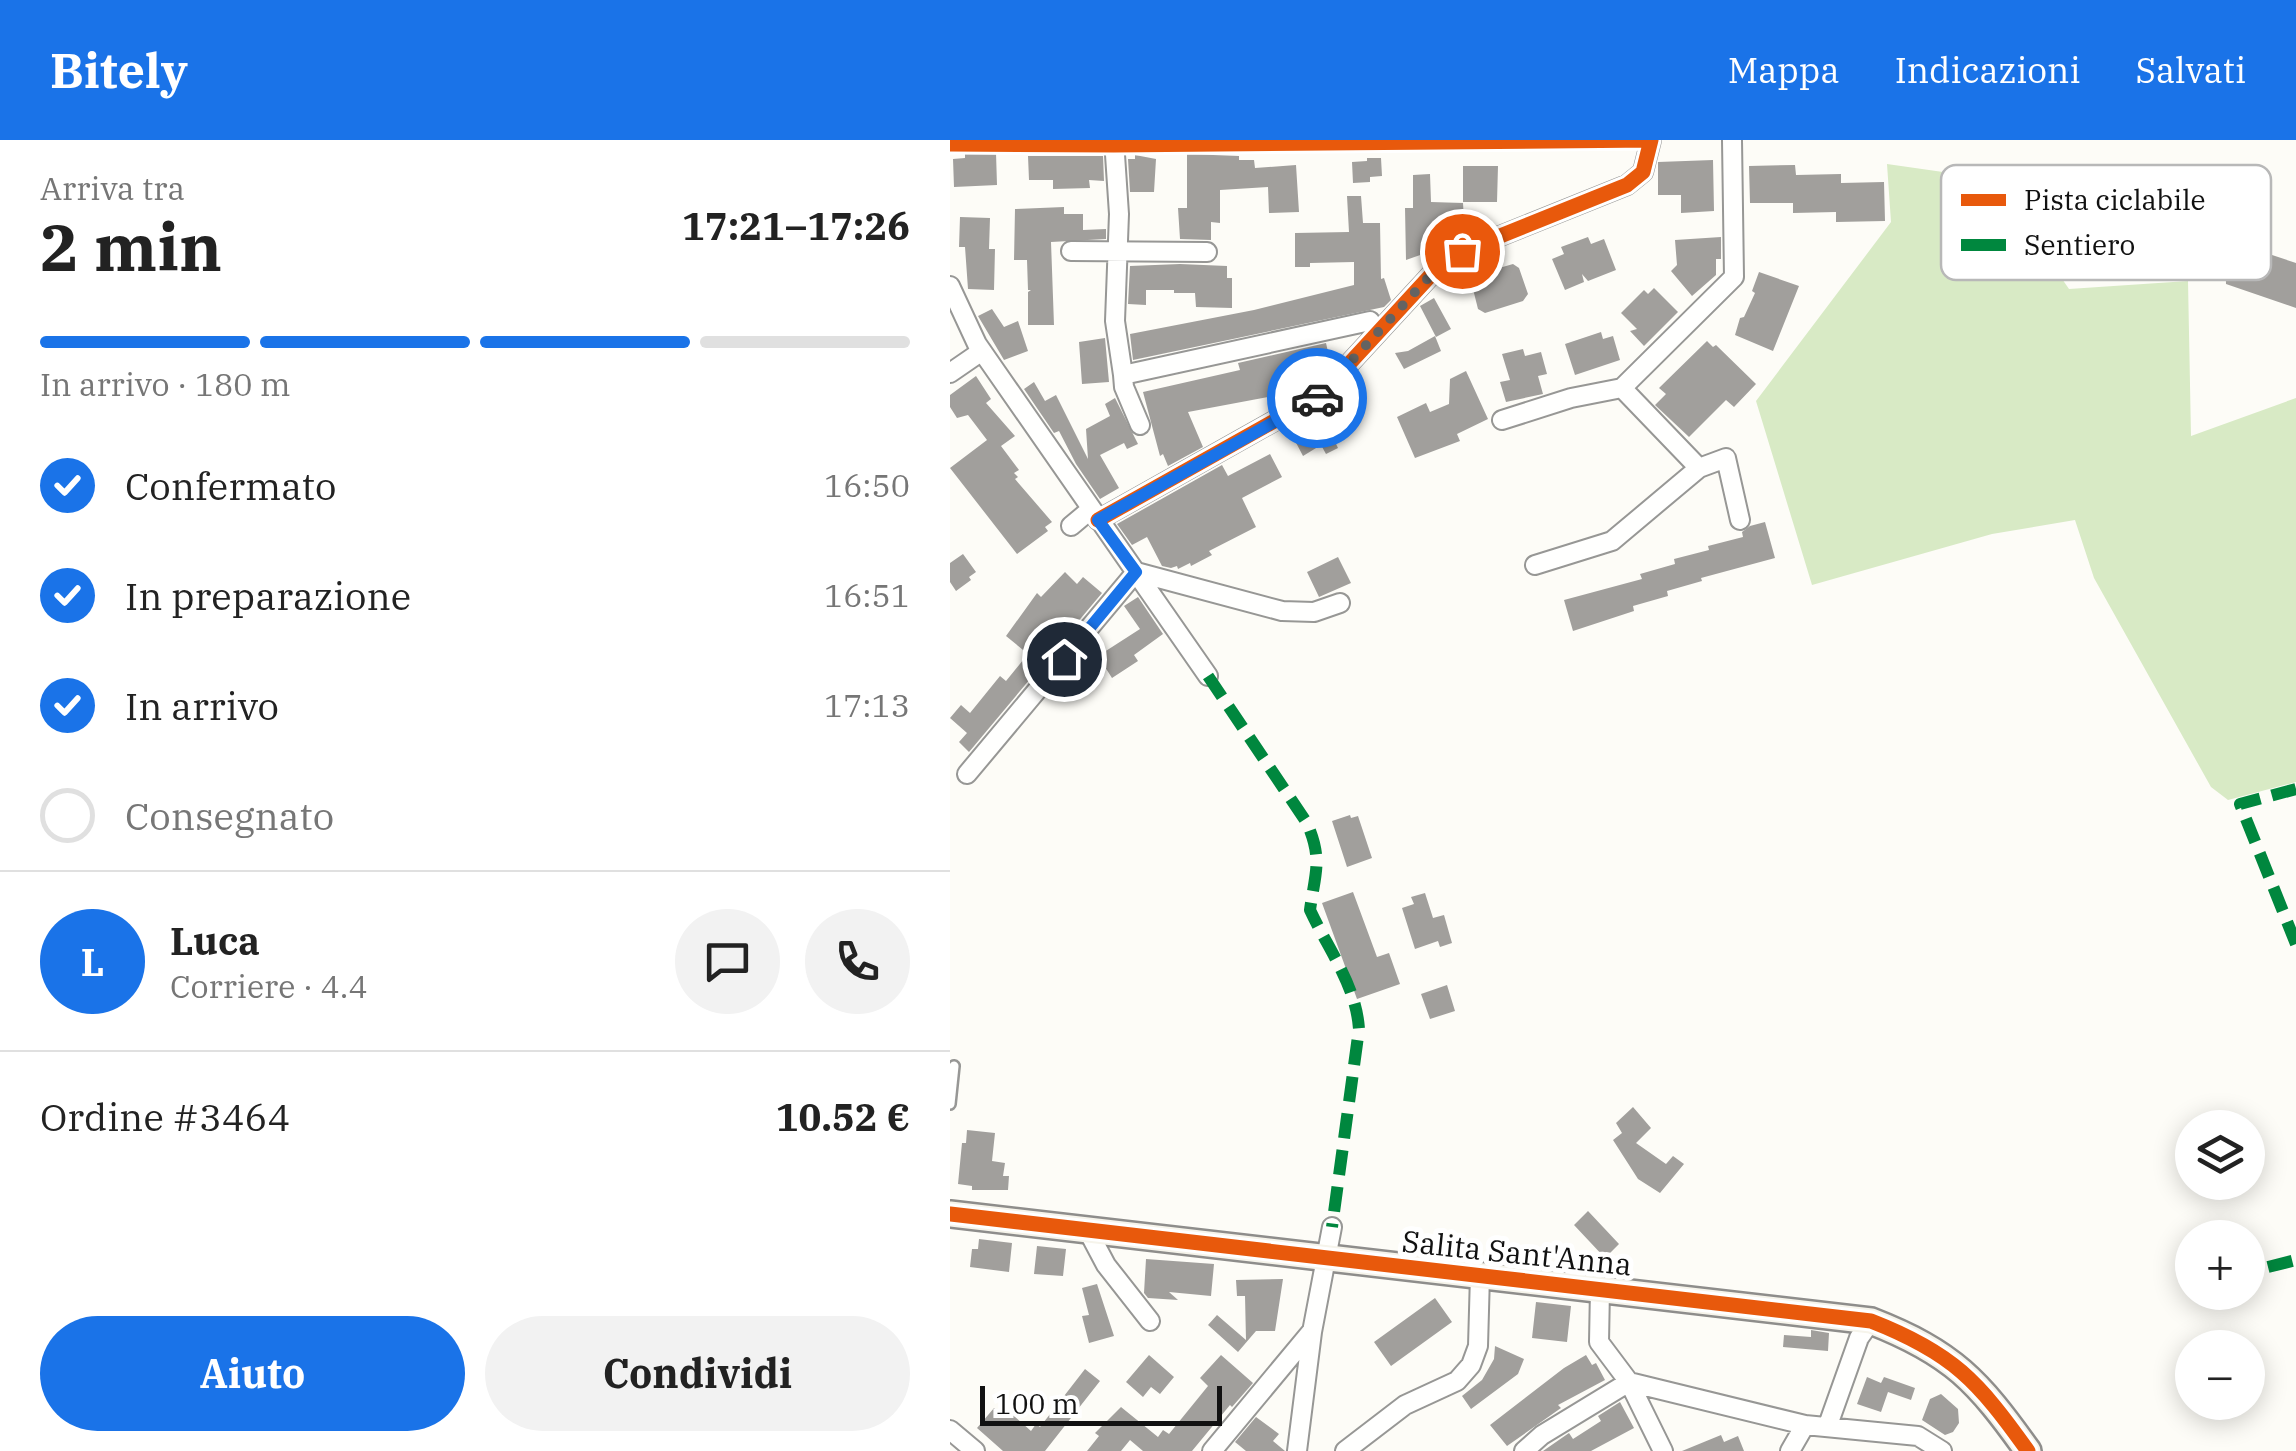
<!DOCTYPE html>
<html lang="it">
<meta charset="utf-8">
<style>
body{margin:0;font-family:"IBM Plex Serif",serif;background:#f2f2f2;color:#222;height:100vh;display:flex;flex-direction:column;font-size:38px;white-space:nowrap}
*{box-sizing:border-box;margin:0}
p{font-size:32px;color:#767676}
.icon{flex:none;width:55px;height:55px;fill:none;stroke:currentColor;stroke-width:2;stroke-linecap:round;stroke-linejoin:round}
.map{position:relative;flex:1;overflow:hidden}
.sheet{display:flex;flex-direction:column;background:#fff;width:950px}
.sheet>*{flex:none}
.fabs{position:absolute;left:1225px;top:970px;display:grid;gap:20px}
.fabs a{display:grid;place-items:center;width:90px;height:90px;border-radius:50%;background:#fff;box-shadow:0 5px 25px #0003;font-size:50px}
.scale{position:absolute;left:30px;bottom:25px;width:242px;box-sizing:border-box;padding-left:10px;border:5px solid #111;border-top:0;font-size:28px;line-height:35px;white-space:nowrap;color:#111;-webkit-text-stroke:8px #fff;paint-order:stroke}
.pin{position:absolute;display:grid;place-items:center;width:85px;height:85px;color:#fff;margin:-42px;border:5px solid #fff;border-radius:50%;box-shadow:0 2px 10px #0007}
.courier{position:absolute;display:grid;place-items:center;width:100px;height:100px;margin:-50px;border:8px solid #1a73e8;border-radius:50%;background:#fff;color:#222;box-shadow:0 2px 12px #0007}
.headline em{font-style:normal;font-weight:800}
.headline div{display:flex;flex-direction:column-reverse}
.headline{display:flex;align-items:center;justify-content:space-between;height:170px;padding:0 40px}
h1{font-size:65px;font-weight:800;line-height:75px}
.bar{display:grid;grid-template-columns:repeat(4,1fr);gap:15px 10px;align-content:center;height:120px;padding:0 40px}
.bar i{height:12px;border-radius:8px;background:#e0e0e0}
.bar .active{background:#1a73e8}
.bar p{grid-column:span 4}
.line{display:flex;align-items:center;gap:25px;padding:0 40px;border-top:2px solid #e0e0e0}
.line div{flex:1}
.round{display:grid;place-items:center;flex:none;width:105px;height:105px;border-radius:52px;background:#f2f2f2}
ol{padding:0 40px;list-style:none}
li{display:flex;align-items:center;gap:30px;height:110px}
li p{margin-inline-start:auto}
li .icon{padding:10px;border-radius:50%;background:#1a73e8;color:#fff;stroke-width:4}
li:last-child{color:#767676}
li i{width:55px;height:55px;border:5px solid #e0e0e0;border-radius:50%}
.cta{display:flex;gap:20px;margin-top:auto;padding:20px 40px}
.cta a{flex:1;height:115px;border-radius:60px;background:#1a73e8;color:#fff;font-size:40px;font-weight:800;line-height:115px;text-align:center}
.cta a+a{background:#f2f2f2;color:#222}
header{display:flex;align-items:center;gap:60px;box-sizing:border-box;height:140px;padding:0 50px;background:#1a73e8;color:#fff}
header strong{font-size:48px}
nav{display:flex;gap:55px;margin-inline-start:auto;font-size:35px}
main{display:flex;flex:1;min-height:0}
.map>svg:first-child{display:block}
.forest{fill:#d8eac5}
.building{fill:#a19f9c}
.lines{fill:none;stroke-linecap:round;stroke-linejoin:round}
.lane-casing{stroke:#979795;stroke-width:14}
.street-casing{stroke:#979795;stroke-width:22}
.secondary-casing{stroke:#8e8d8b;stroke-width:30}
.lane{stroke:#fffffe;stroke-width:9}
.street{stroke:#fffffe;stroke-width:18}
.secondary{stroke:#f6f4eb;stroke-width:25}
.quiet{stroke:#00873e;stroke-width:12;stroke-dasharray:25 12;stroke-linecap:butt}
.cycleway-casing{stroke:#fff;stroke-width:21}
.cycleway{stroke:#e8590c;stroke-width:15}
.done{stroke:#646362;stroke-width:10;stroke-dasharray:0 18}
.route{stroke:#1a73e8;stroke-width:12}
.labels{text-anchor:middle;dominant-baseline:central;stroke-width:10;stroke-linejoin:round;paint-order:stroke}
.street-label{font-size:30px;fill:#111;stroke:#fff}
.key{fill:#fff;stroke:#b8b8b8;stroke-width:2.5}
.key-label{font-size:28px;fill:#111}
</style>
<header>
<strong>Bitely</strong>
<nav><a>Mappa</a><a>Indicazioni</a><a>Salvati</a></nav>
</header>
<main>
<section class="sheet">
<div class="headline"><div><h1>2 min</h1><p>Arriva tra</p></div><em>17:21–17:26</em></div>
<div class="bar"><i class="active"></i><i class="active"></i><i class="active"></i><i></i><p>In arrivo · 180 m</p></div>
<ol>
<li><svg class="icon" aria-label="check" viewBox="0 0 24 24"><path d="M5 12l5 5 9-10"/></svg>Confermato<p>16:50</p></li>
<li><svg class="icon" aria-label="check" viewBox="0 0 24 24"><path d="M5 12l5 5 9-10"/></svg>In preparazione<p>16:51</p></li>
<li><svg class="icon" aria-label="check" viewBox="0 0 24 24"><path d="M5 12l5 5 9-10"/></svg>In arrivo<p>17:13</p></li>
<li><i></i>Consegnato</li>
</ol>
<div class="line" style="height:180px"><b class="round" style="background:#1a73e8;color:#fff">L</b><div><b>Luca</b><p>Corriere · 4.4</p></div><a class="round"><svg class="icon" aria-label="chat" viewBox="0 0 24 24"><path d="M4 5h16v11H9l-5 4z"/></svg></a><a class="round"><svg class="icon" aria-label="phone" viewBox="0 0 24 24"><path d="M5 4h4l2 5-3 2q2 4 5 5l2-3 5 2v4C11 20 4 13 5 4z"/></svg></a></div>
<div class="line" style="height:130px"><div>Ordine #3464</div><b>10.52 €</b></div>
<div class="cta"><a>Aiuto</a><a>Condividi</a></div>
</section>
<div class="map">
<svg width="1346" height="1311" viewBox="0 0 1346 1311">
<rect width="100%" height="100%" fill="#fdfcf7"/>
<path class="forest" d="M937,24L1063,42L1086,101L1119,149L1238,141L1241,296L1346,258V642L1278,660L1261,647L1144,438L1125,380L1042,394L862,445L806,261L941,82Z"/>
<path class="building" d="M46,13L47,45L4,47L3,19L15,18V14Z
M237,14L289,16V20H304L305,28L346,25L349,72L319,73L318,47L270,50V83L261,82V100L230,99L228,68H237Z
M185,15L206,19L204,52H180L178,19H185Z
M78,16H153L154,41L139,40L140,48L103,49V40H79Z
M417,18H431L432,36L420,37V42L403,43L402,22L417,21Z
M763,20L764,71L731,73V55H708V22Z
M845,25L846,35L891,34V43L934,42L935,81L886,82V72L843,73V63H800L799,26Z
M513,26H548L547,62H513Z
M480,34L481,62L513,63L514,81H508V95L490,96V108L456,120L455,68H463V35Z
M1318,51L1316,113L1346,123V168L1276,144L1274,52Z
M397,56H411L413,83H430L431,139L434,138L441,160L434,167L183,220L180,194L304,170L404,145V122L360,123V127H345V93L399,92Z
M114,67V74H133V90L156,89V99L101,102L104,185H78V152L81,150H78L77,120H64L65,69Z
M10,77L40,78L39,109H45L44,150L18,149L15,107H9Z
M638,97L641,104L654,99L666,130L638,141L632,134L634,142L615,150L602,119L614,114L611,107Z
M771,97V119H766V135L742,156L721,131L727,125L725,100Z
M230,124L277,126V138H282V168L246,167L245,153H224V150H196V165L178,164L180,126Z
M563,124L569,128L578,154L573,161L535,173L528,169L521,141L525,135Z
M809,132L849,146L823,211L785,195L790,178L794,177L805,153L802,151Z
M704,148L728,172L694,206L680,191L687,189L671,173L694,150L698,154Z
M484,158L501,189L486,197L470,166Z
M42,169L54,187L68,181L78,211L54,220L28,176Z
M651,192L653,199L663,196L670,220L625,235L615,204Z
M485,196L491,211L454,229L445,213L458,211Z
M155,198L159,242L132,244L129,202Z
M757,201L763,207L766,205L806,244L784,267L776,260L739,297L705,265L716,254L709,248Z
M376,203L381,225L369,237L321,247L323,256L238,272L253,307L218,326L213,314L210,316L193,252L290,230L288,223Z
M573,209L575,216L591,212L597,234L588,236L593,254L556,262L550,242L560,240L552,214Z
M516,231L538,279L507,294L510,301L465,318L447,277L476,263L480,272L499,264L500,239Z
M26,236L41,259L36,263L65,296L51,306L69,330L64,333L68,337L65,339L102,382L95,387L98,391L67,414L0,328L37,300L18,275L7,278L0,267V255Z
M84,242L95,261L106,255L138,319L136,289L160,276L155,264L165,258L188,304L177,309L174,303L150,315L169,348L150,359L126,324L109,291L104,293L74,249Z
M376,283L388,308L376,314L371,305L353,316L342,295Z
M320,314L332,337L292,358L306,387L259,411L262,415L241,426L240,423L228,429L227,426L221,428L212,426L197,397L182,405L167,384L272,325L278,336Z
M815,382L825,418L751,438L752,441L717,451L718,456L683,466L684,471L623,491L614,460L692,439L690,434L725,424L724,419L759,410L758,406L793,397L792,392L800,386Z
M13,414L26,432L19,437L21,440L6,451L0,442V423Z
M388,417L401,443L369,457L357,432Z
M115,432L127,444L133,437L152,453L19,612L9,602L17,593L0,578L11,565L20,573L50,536L56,541L78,514L56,496L87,453L91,457Z
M188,457L213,494L184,515L188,521L162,538L148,516L190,489L174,466Z
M400,675L401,678L408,676L422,718L397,727L382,681Z
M403,752L427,817L439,813L450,844L407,859L372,763Z
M475,753L483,778L494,775L502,803L490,807L488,801L465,809L452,768L464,764L461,757Z
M497,845L505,871L480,879L471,854Z
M683,967L701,988L686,1003L716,1024L723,1016L734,1024L710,1053L688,1039L663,1000L672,993L666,983Z
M17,990L45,993L42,1021L55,1023L53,1036H59L58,1050H22V1046L8,1044L12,1003H16Z
M638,1071L669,1104L655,1118L624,1085Z
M29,1099L62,1103L59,1132L20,1127L22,1109H28Z
M87,1106L116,1109L113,1136L84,1134Z
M196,1119L264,1124L261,1156L219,1152L228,1160L198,1158L194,1153Z
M333,1139L325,1191H306L288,1212L258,1185L267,1175L296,1200L295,1156H287L286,1140Z
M147,1144L164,1196L139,1203L132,1176L139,1175L132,1148Z
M485,1158L502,1182L441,1226L424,1202Z
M586,1162L621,1166L617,1202L582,1198Z
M861,1190L879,1193L878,1211L833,1207L834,1195L861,1197Z
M545,1206L574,1219L568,1234L521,1269L512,1256L532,1240L544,1219Z
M199,1215L224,1237L210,1254L201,1247L193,1257L176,1242Z
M271,1215L303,1243L282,1267L280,1265L242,1311H193L180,1300L171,1311H137L149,1296L145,1293L171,1267L208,1297L213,1290L219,1294L258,1246L250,1238Z
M636,1215L642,1225L646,1223L655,1240L608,1265L611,1268L557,1306L540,1285L614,1228Z
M135,1229L150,1241L95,1311H53L27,1288L44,1268L50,1274L55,1268L81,1291L86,1284L90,1287Z
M917,1237L931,1243L934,1237L965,1248L961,1260L938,1252L931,1272L907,1264Z
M991,1254L1008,1269L1009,1283L1003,1292L995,1295L972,1280L980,1259Z
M670,1262L684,1288L641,1311H593L619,1293L623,1299L651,1281L648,1276Z
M306,1277L329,1294L323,1301L335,1311H296L285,1302Z
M771,1295L774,1302L788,1296L794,1311H732Z"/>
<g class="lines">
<g class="lane-casing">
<path id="lane" d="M0,964L4,926"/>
</g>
<g class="street-casing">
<path id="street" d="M164,0L169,74L165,181L173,235L420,181
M121,111L257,112
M0,146L27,204L258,536
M0,233L32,211
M173,235L174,247L190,285
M672,248L749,328
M552,280L621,258L672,248L784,137L782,0
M148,380L342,271L363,263L492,123L513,111L677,45L693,32L701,0
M121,386L140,370
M585,425L662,401L749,328L776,318L790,380
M17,634L186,432L332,471L364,472L390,463
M138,1091L156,1125L200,1181
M650,1149L649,1202L679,1242L855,1285L968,1296L992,1311
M878,1285L909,1198L921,1181
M0,1290L25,1311
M262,1311L361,1192
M347,1311L362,1192L382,1087
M395,1311L455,1265L507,1241L521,1225L528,1206L530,1135
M574,1311L592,1295L679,1242L713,1311
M840,1311L855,1285"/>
</g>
<g class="secondary-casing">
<path id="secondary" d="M0,1074L921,1181C1003,1213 1028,1241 1078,1311"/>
</g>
<use href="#lane" class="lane"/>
<use href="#street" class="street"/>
<use href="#secondary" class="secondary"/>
<path class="quiet" d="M258,536L357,683C373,720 365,733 360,770C378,809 406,845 409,889L382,1087
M1346,649L1290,664L1346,804
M1318,1127L1346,1120"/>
<g class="cycleway-casing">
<path id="cycleway" d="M0,4L164,5L701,0L693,32L677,45L513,111L492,123L363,263L342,271L148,380
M0,1074L921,1181C1003,1213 1028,1241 1078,1311"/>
</g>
<use href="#cycleway" class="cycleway"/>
</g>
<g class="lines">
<path class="done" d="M367,258L492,123L512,111"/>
<path class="route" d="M114,519L186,432L148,380L367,258"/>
</g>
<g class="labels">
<g class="street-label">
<text transform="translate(567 1112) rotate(6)">Salita Sant'Anna</text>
</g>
</g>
<rect x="991" y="25" width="330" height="115" rx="15" class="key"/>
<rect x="1011" y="54" width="45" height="12" fill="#e8590c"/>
<rect x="1011" y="99" width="45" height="12" fill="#00873e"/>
<g class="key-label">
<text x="1074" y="70">Pista ciclabile</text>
<text x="1074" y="115">Sentiero</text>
</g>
</svg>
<div class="fabs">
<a><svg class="icon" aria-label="layers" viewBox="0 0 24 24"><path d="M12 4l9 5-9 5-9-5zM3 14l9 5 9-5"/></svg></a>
<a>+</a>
<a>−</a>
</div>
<div class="scale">100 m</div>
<div class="pin" style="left:512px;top:111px;background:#ea580c"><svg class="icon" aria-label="bag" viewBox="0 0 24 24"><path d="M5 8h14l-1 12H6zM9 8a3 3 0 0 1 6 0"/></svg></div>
<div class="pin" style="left:114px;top:519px;background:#1f2937"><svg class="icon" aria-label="home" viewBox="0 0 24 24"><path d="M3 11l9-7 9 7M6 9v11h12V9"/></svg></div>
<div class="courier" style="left:367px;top:258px"><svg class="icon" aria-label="car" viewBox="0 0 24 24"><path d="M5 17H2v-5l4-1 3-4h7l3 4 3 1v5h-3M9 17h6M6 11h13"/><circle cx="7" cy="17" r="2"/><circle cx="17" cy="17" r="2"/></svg></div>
</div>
</main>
